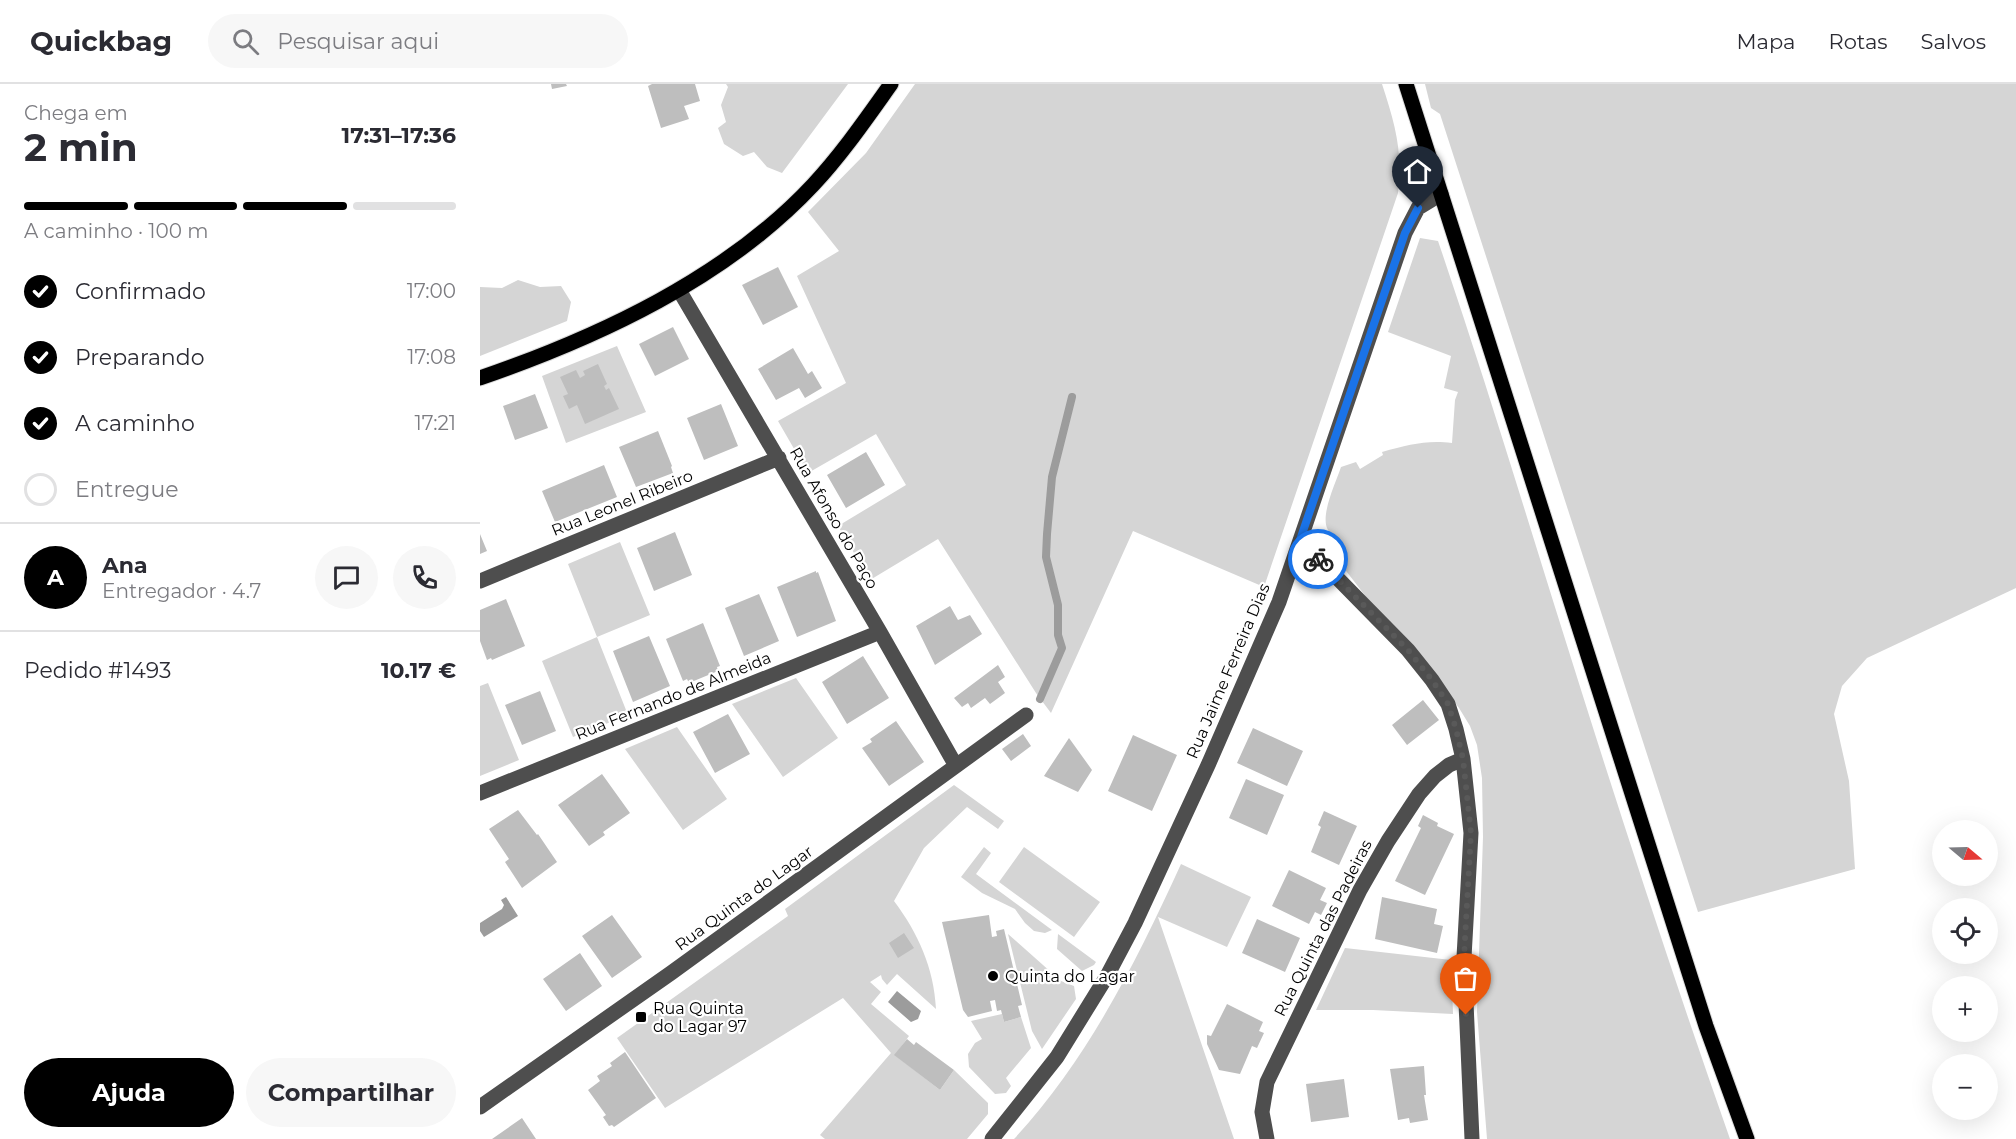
<!DOCTYPE html>
<html lang="pt">
<meta charset="utf-8">
<style>
body{margin:0;font-family:Montserrat,sans-serif;background:#f7f7f7;color:#2b2b33;height:100vh;display:flex;flex-direction:column;font-size:22px;white-space:nowrap}
*{box-sizing:border-box;margin:0}
p{font-size:20px;color:#7c7c81}
.icon{flex:none;width:33px;height:33px;fill:none;stroke:currentColor;stroke-width:2;stroke-linecap:round;stroke-linejoin:round}
.map{position:relative;flex:1;overflow:hidden}
.details{display:flex;flex-direction:column;background:#fff;width:480px}
.details>*{flex:none}
.needle{width:39px;rotate:109deg}
.tools{position:absolute;left:1452px;top:736px;display:grid;gap:12px}
.tools a{display:grid;place-items:center;width:66px;height:66px;border-radius:50%;background:#fff;box-shadow:0 6px 24px #0002;font-size:30px}
.pin{position:absolute;display:grid;place-items:center;width:51px;height:51px;color:#fff;margin:-62px -26px;border-radius:50% 50% 50% 0;rotate:-45deg;box-shadow:0 0 6px #0007}
.pin .icon{rotate:45deg}
.courier{position:absolute;display:grid;place-items:center;width:60px;height:60px;margin:-30px;border:4px solid #1a73e8;border-radius:50%;background:#fff;color:#222;box-shadow:0 2px 8px #0007}
.headline em{font-style:normal;font-weight:700}
.headline div{display:flex;flex-direction:column-reverse}
.headline{display:flex;align-items:center;justify-content:space-between;height:102px;padding:0 24px}
h1{font-size:39px;font-weight:700;line-height:45px}
.bar{display:grid;grid-template-columns:repeat(4,1fr);gap:9px 6px;align-content:center;height:72px;padding:0 24px}
.bar i{height:8px;border-radius:4px;background:#e1e1e2}
.bar .on{background:#000}
.bar p{grid-column:span 4}
.line{display:flex;align-items:center;gap:15px;padding:0 24px;border-top:2px solid #e1e1e2}
.line div{flex:1}
.round{display:grid;place-items:center;flex:none;width:63px;height:63px;border-radius:32px;background:#f7f7f7}
ol{padding:0 24px;list-style:none}
li{display:flex;align-items:center;gap:18px;height:66px}
li p{margin-inline-start:auto}
li .icon{padding:6px;border-radius:50%;background:#000;color:#fff;stroke-width:4}
li:last-child{color:#7c7c81}
li i{width:33px;height:33px;border:3px solid #e1e1e2;border-radius:50%}
.primary-button{display:flex;gap:12px;margin-top:auto;padding:12px 24px}
.primary-button a{flex:1;height:69px;border-radius:36px;background:#000;color:#fff;font-size:24px;font-weight:700;line-height:69px;text-align:center}
.primary-button a+a{background:#f7f7f7;color:#2b2b33}
header{display:flex;align-items:center;gap:36px;box-sizing:border-box;height:84px;padding:0 30px;background:#fff;border-bottom:2px solid #e1e1e2}
header strong{font-size:28px}
nav{display:flex;gap:33px;margin-inline-start:auto;font-size:21px}
.search{width:420px;height:54px;background:#f7f7f7;display:flex;align-items:center;gap:15px;box-sizing:border-box;padding:0 21px;border-radius:33px;color:#7c7c81;font-size:22px}
main{display:flex;flex:1;min-height:0}
.map>svg:first-child{display:block}
.green{fill:#d5d5d5}
.water{fill:#9c9c9c}
.lines{fill:none;stroke-linecap:round;stroke-linejoin:round}
.stream{stroke:#9c9c9c;stroke-width:8}
.building{fill:#bebebe}
.major-casing{stroke:#dbdbdb;stroke-width:17}
.minor{stroke:#4e4e4e;stroke-width:15}
.major{stroke:#000;stroke-width:15}
.done{stroke:#595959;stroke-width:6;stroke-dasharray:0 10.8}
.route{stroke:#1a73e8;stroke-width:8}
.poi-dot{fill:#000;stroke:#fff;stroke-width:2}
.labels{text-anchor:middle;dominant-baseline:central;stroke-width:4.5;stroke-linejoin:round;paint-order:stroke}
.street-label{font-size:16px;fill:#000;stroke:#fff}
.poi-label{font-size:16px;fill:#000;stroke:#fff;text-anchor:start}
</style>
<header>
<strong>Quickbag</strong>
<div class="search"><svg class="icon" aria-label="search" viewBox="0 0 24 24"><circle cx="10" cy="10" r="6"/><path d="M15 15l6 6"/></svg>Pesquisar aqui</div>
<nav><a>Mapa</a><a>Rotas</a><a>Salvos</a></nav>
</header>
<main>
<section class="details">
<div class="headline"><div><h1>2 min</h1><p>Chega em</p></div><em>17:31–17:36</em></div>
<div class="bar"><i class="on"></i><i class="on"></i><i class="on"></i><i></i><p>A caminho · 100 m</p></div>
<ol>
<li><svg class="icon" aria-label="check" viewBox="0 0 24 24"><path d="M5 12l5 5 9-10"/></svg>Confirmado<p>17:00</p></li>
<li><svg class="icon" aria-label="check" viewBox="0 0 24 24"><path d="M5 12l5 5 9-10"/></svg>Preparando<p>17:08</p></li>
<li><svg class="icon" aria-label="check" viewBox="0 0 24 24"><path d="M5 12l5 5 9-10"/></svg>A caminho<p>17:21</p></li>
<li><i></i>Entregue</li>
</ol>
<div class="line" style="height:108px"><b class="round" style="background:#000;color:#fff">A</b><div><b>Ana</b><p>Entregador · 4.7</p></div><a class="round"><svg class="icon" aria-label="chat" viewBox="0 0 24 24"><path d="M4 5h16v11H9l-5 4z"/></svg></a><a class="round"><svg class="icon" aria-label="phone" viewBox="0 0 24 24"><path d="M5 4h4l2 5-3 2q2 4 5 5l2-3 5 2v4C11 20 4 13 5 4z"/></svg></a></div>
<div class="line" style="height:78px"><div>Pedido #1493</div><b>10.17 €</b></div>
<div class="primary-button"><a>Ajuda</a><a>Compartilhar</a></div>
</section>
<div class="map">
<svg width="1536" height="1055" viewBox="0 0 1536 1055">
<rect width="100%" height="100%" fill="#fff"/>
<path class="green" d="M246,0H368L302,89L287,83L274,68L263,72L244,60L238,44L246,38L241,21L248,3Z
M435,0H902C915,40 923,67 918,109L784,503L653,447L571,629L556,609L458,455L390,496L358,442L426,401L396,350L328,389L298,337L366,299L317,192L359,167L328,128L386,69Z
M945,0H1536V504L1387,574L1362,602L1354,630L1369,697L1375,785L1218,828L960,30L951,24Z
M940,154L958,157C1009,306 1054,458 1102,609C1149,758 1198,907 1250,1055H1007L997,928L1003,753L1002,694L997,661L990,642L979,624L957,595L900,531L850,466L857,455C853,452 849,449 847,444C841,429 856,398 861,383L876,378L880,385L903,371L902,368C929,361 945,356 972,359L975,316L978,308L964,304L971,272L908,248Z
M38,196L60,203L81,202L91,218L87,237L0,272V203L22,204Z
M137,262L166,328L86,359L62,292Z
M140,458L170,531L117,553L148,631L93,653L62,577L117,553L88,480Z
M316,594L358,654L303,693L252,620Z
M8,599L39,676L0,692V602Z
M197,643L247,715L203,746L145,665Z
M474,701L524,737L518,745L487,723L444,764L414,817C438,849 454,884 456,925L417,890L407,901L402,895L401,891L390,898L401,908L391,920L429,952L415,971L460,1006L474,986L508,1019V1030L487,1055H345L340,1051L411,969L363,914L185,1024L137,954L308,832L305,825Z
M504,763L511,769L496,790L572,846L565,849L554,847L545,839L535,825L502,809L481,793Z
M544,763L620,818L594,853L519,798Z
M701,780L771,813L747,863L678,833L754,1055H534C608,975 656,878 701,780Z
M528,850L581,897L594,902L596,915L562,965L552,947Z
M578,850L616,878L614,881L602,887L577,865Z
M865,864L971,876L973,930L893,926H836Z
M522,930L524,938L541,933L551,964L526,994L531,1002L526,1009L515,1010L489,983L488,970L495,959L502,955L491,937Z"/>
<path class="water" d="M26,813L38,832L4,853L0,847V839L22,825L24,821L21,816Z
M417,907L441,927L438,935L431,938L408,918Z"/>
<g class="lines">
<path class="stream" d="M560,615L582,564L578,551V521L566,473L567,450L572,393L592,313"/>
</g>
<path class="building" d="M71,0H86L87,2L72,5Z
M172,0H215L220,17L204,22L209,35L181,44L168,2Z
M298,183L318,223L283,241L262,201Z
M193,243L209,275L175,292L159,260Z
M313,264L328,290L332,287L342,304L325,314L319,304L296,316L278,285Z
M118,280L127,300L124,302L126,306L129,304L139,325L105,340L97,321L89,325L83,312L88,310L80,293L96,286L100,294L105,291L103,287Z
M55,310L68,344L35,356L23,322Z
M241,320L258,362L224,376L207,334Z
M178,347L192,382L191,383L193,389L156,403L139,363Z
M386,368L405,401L366,424L347,391Z
M124,381L137,413L75,438L62,407Z
M195,448L212,491L174,507L157,464Z
M0,450L7,467L0,470Z
M336,487V489L338,488L356,537L317,553L297,503Z
M279,510L299,557L264,572L245,524Z
M26,515L45,562L12,576L11,574L7,576L0,557V526Z
M470,522L478,536L490,531L502,550L455,581L436,542Z
M223,539L240,582L237,583L238,587L209,599L207,595L203,597L186,555Z
M169,552L190,602L153,618L133,567Z
M383,572L409,614L367,640L342,598Z
M518,581L525,593L518,598L525,609L510,620L505,614L491,624L488,619L482,623L474,614Z
M60,607L76,647L42,661L25,621Z
M943,616L959,636L927,661L912,641Z
M248,630L270,670L235,689L213,648Z
M416,637L444,678L409,702L382,664L392,658L390,655Z
M773,644L823,667L807,702L757,679Z
M543,650L551,662L531,677L522,665Z
M653,651L697,671L672,727L628,707Z
M589,654L612,686L598,708L564,692Z
M122,690L150,729L123,748L125,751L109,762L78,721Z
M766,695L804,711L787,751L749,734Z
M38,726L57,751L58,750L77,778L42,804L25,778L29,775L9,745Z
M844,727L877,742L859,781L831,768L841,743L838,741Z
M943,731L958,739L957,742L974,750L945,811L915,797L941,744L938,742Z
M809,786L846,804L840,816L847,819L841,831L835,828L829,840L792,822Z
M902,813L957,825L954,840L963,842L957,869L895,855Z
M132,831L162,873L132,894L102,852Z
M509,831L512,853L517,852L516,847L524,845L542,921L538,922L541,933L524,938L521,926L517,927L515,916L510,917L512,927L488,933L483,926L462,838Z
M777,835L820,854L805,888L762,869Z
M424,849L434,864L418,874L409,859Z
M100,869L122,902L86,927L63,895Z
M747,920L783,938L779,947L784,949L777,964L772,962L760,990L739,986L727,960V951L731,952Z
M427,955L434,961L436,958L474,986L460,1006L414,971Z
M145,968L176,1014L134,1043L132,1041L129,1042L123,1033L126,1031L108,1006L120,997L117,992L132,982L130,979Z
M944,982L946,1011H944L948,1036L930,1039L929,1034L918,1036L910,985Z
M864,995L869,1033L831,1038L826,1000Z
M42,1034L56,1055H12Z"/>
<g class="lines">
<g class="major-casing">
<path id="major" d="M926,0L1226,942L1267,1055
M0,294C119,253 246,194 333,101C362,70 386,35 411,0"/>
</g>
<path class="minor" d="M199,206L400,548L476,682
M820,456L928,566L952,596L968,620L976,645L983,675L991,749L984,873L992,1055
M0,497L299,374
M0,709L400,548
M0,1023L191,889L546,631
M512,1055L577,973L627,892L655,839L729,679L799,518L925,149L938,124L961,110
M787,1055L782,1028L787,998L880,806L908,757L939,710L955,692L969,681L983,675"/>
<use href="#major" class="major"/>
</g>
<g class="lines">
<path class="done" d="M838,475L928,566L952,596L968,620L976,645L983,675L991,749L984,873L986,931"/>
<path class="route" d="M838,475L820,456L925,149L938,124"/>
</g>
<g class="poi-dot">
<circle cx="513" cy="892" r="6"/>
<rect x="155" y="927" width="12" height="12" rx="3"/>
</g>
<g class="labels">
<g class="street-label">
<text transform="translate(142 419) rotate(-22)">Rua Leonel Ribeiro</text>
<text transform="translate(354 434) rotate(60)">Rua Afonso do Paço</text>
<text transform="translate(748 587) rotate(-67)">Rua Jaime Ferreira Dias</text>
<text transform="translate(193 612) rotate(-22)">Rua Fernando de Almeida</text>
<text transform="translate(264 814) rotate(-36)">Rua Quinta do Lagar</text>
<text transform="translate(843 844) rotate(-63)">Rua Quinta das Padeiras</text>
</g>
<g class="poi-label">
<text x="525" y="892">Quinta do Lagar</text>
<text x="173" y="924">Rua Quinta<tspan x="173" dy="18">do Lagar 97</tspan></text>
</g>
</g>
</svg>
<div class="tools">
<a><svg class="needle" viewBox="-14 -14 28 28"><path d="M0-13l5 13h-10z" fill="#e53935"/><path d="M0 13l5-13h-10z" fill="#7c7c81"/></svg></a>
<a><svg class="icon" aria-label="locate" viewBox="0 0 24 24"><circle cx="12" cy="12" r="6"/><path d="M12 2v4M12 18v4M2 12h4M18 12h4"/></svg></a>
<a>+</a>
<a>−</a>
</div>
<div class="pin" style="left:986px;top:931px;background:#ea580c"><svg class="icon" aria-label="bag" viewBox="0 0 24 24"><path d="M5 8h14l-1 12H6zM9 8a3 3 0 0 1 6 0"/></svg></div>
<div class="pin" style="left:938px;top:124px;background:#1f2937"><svg class="icon" aria-label="home" viewBox="0 0 24 24"><path d="M3 11l9-7 9 7M6 9v11h12V9"/></svg></div>
<div class="courier" style="left:838px;top:475px"><svg class="icon" aria-label="bike" viewBox="0 0 24 24"><circle cx="6" cy="16" r="4"/><circle cx="18" cy="16" r="4"/><path d="M6 16l4-8h5l3 8M10 8l3 8H6M13 5h3"/></svg></div>
</div>
</main>
